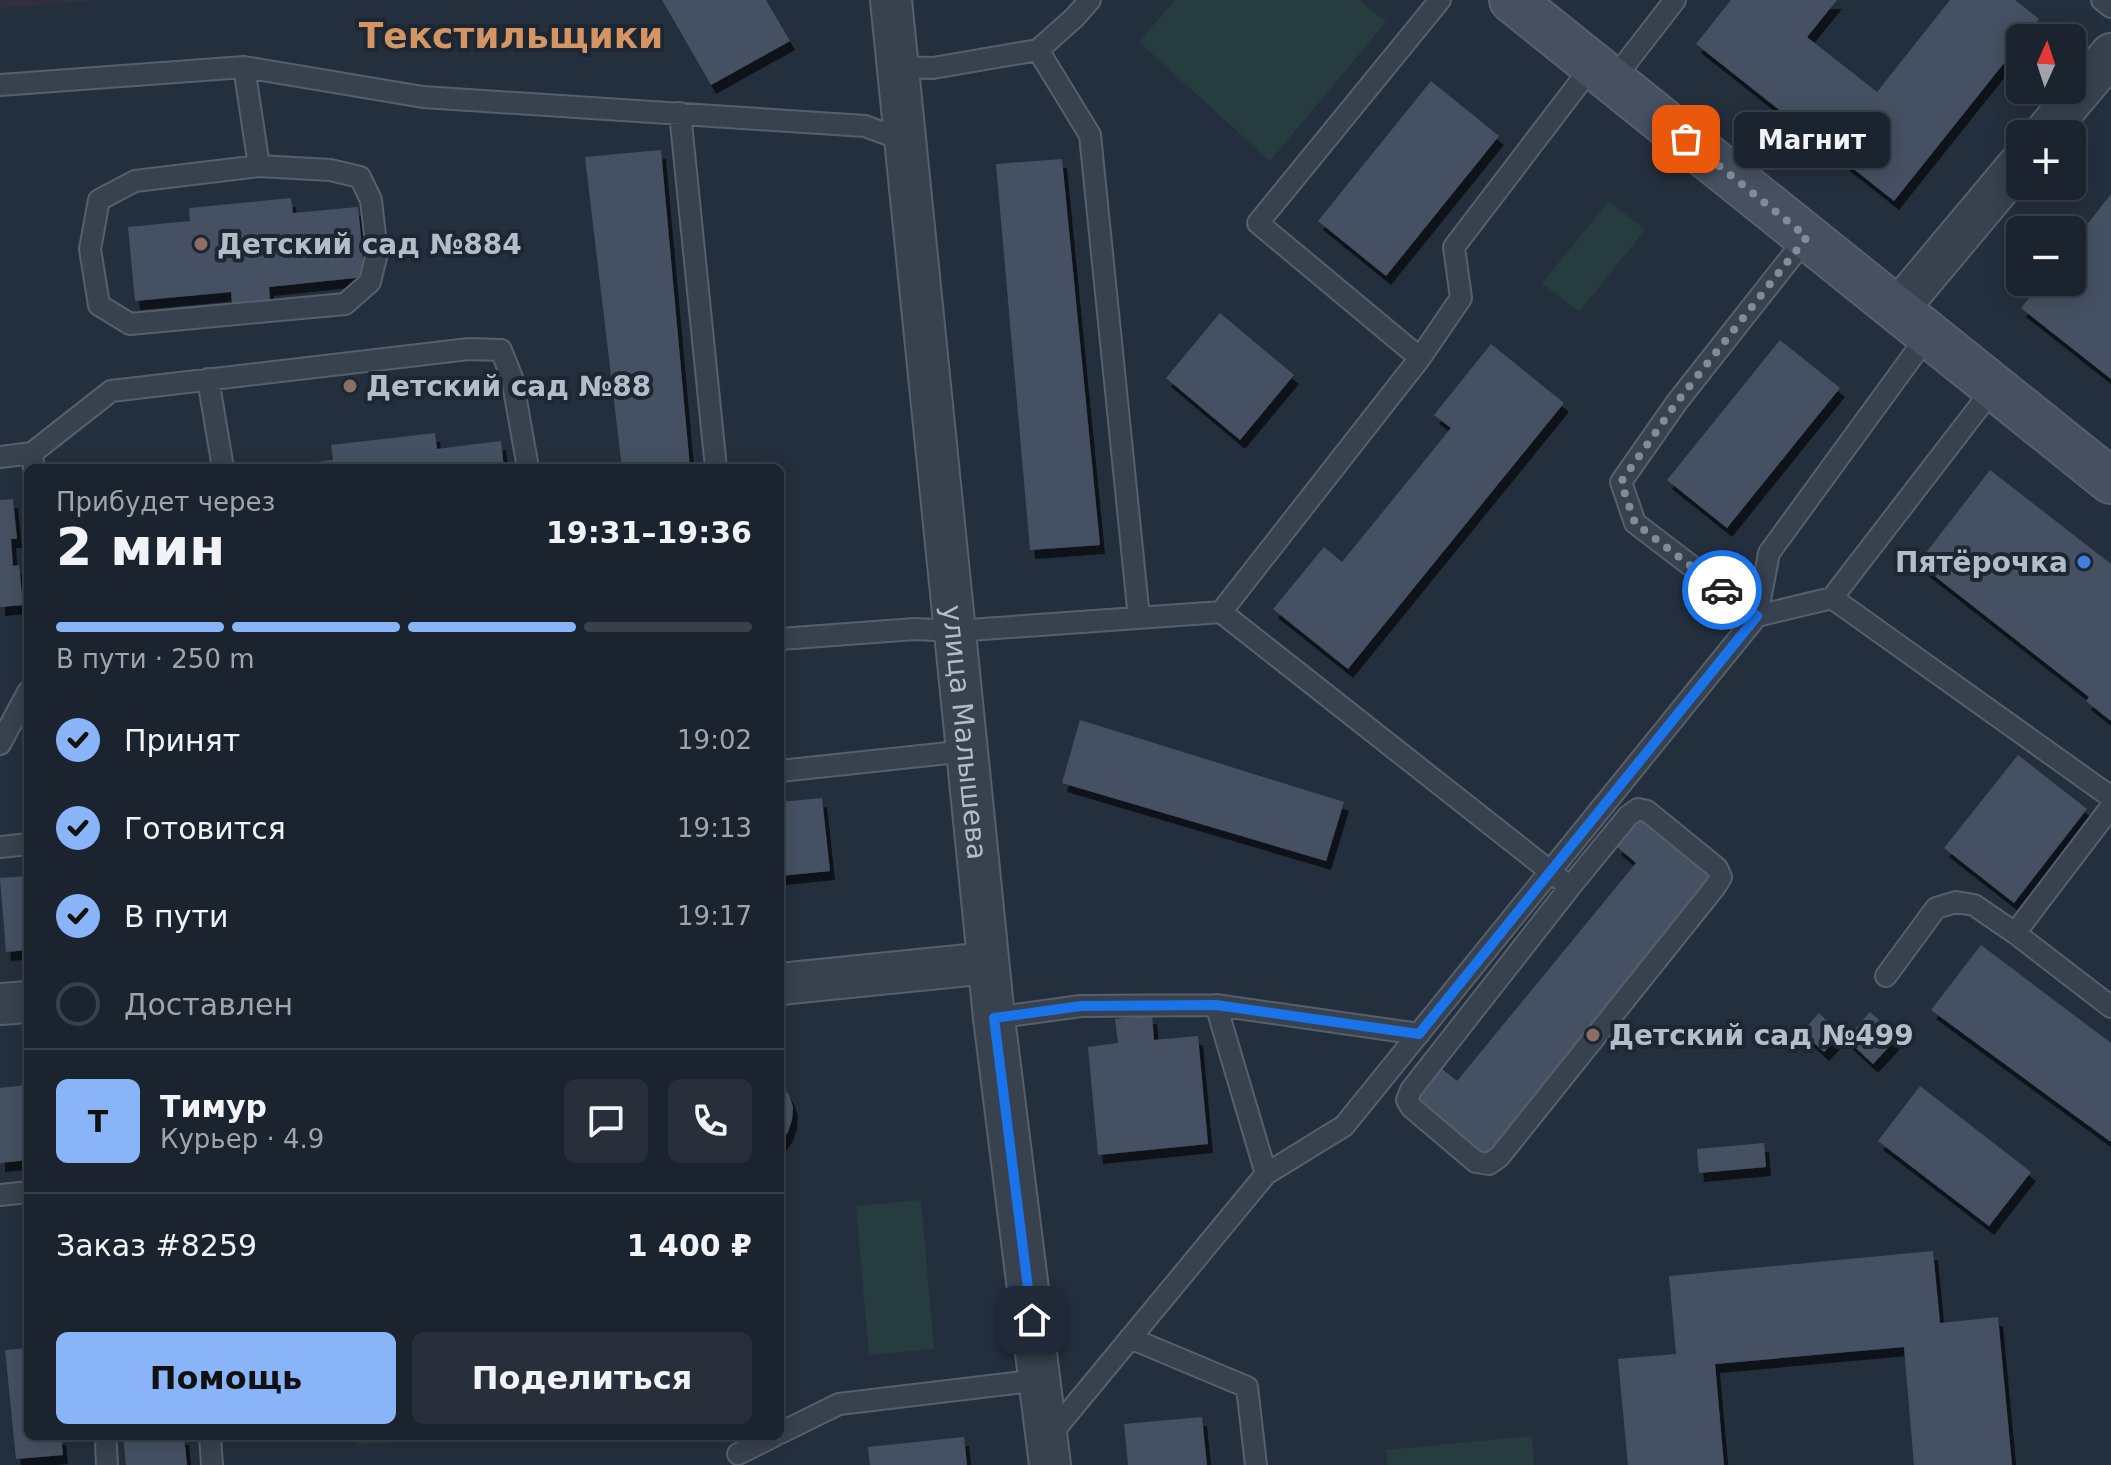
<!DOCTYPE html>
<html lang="ru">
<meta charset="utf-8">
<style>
body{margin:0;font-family:"DejaVu Sans",sans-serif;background:#282f3a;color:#f1f3f6;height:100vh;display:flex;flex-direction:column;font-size:30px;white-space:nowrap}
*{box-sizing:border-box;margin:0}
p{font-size:26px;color:#a0a4aa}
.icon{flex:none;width:44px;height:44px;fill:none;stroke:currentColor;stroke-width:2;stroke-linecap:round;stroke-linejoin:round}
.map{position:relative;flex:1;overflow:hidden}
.panel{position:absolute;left:24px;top:464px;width:760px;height:976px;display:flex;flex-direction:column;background:#1b232e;border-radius:12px;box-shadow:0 4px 20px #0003,0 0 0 2px #39404a}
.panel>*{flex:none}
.needle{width:52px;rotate:3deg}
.tools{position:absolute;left:2006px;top:24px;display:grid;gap:16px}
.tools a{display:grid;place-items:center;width:80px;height:80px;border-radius:12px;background:#1b232e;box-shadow:0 4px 20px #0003,0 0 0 2px #39404a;font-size:40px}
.pin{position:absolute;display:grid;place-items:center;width:68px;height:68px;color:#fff;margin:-34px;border-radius:16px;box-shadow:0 4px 12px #0006}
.courier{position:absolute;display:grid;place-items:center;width:80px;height:80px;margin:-40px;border:6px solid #1a73e8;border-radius:50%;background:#fff;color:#222;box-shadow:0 2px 10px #0007}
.bubble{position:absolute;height:56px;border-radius:12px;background:#1b232e;box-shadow:0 4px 20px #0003,0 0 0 2px #39404a;font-size:26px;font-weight:800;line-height:56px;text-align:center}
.summary em{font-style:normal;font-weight:800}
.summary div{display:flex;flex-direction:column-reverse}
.summary{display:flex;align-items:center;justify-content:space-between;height:136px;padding:0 32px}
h1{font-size:52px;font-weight:800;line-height:60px}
.bar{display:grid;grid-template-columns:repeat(4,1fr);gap:12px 8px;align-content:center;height:96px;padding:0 32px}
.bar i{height:10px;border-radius:6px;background:#39404a}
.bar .selected{background:#8ab4f8}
.bar p{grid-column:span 4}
.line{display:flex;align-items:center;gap:20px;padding:0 32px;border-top:2px solid #39404a}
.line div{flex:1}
.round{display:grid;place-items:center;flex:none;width:84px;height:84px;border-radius:12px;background:#282f3a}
ol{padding:0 32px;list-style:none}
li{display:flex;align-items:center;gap:24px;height:88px}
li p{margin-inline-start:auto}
li .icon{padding:8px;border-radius:50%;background:#8ab4f8;color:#111;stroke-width:4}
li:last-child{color:#a0a4aa}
li i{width:44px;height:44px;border:4px solid #39404a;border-radius:50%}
.action{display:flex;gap:16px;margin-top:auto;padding:16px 32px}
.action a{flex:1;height:92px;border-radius:12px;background:#8ab4f8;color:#111;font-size:32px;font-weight:800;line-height:92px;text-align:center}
.action a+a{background:#282f3a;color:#f1f3f6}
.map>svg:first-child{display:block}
.medical{fill:#32303f}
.green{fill:#263c3f}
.building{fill:#455162;filter:url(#shadow)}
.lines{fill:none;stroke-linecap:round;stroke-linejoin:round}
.lane-casing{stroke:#565f6c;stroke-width:24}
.street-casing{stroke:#565f6c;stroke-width:44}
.secondary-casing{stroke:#565f6c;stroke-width:48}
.lane{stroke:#38414e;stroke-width:20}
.street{stroke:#38414e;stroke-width:40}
.secondary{stroke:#465061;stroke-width:44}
.done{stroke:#828b98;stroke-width:8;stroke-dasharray:0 14.4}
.route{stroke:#1a73e8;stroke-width:10}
.education-dot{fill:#8d6e63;stroke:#1d2633;stroke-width:3}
.shop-dot{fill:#3f7fe0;stroke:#1d2633;stroke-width:3}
.labels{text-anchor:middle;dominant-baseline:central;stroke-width:8;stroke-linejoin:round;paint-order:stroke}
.poi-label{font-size:28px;font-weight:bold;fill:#b4bcc9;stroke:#1d2633;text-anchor:start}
.street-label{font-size:28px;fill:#b4bcc9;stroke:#1d2633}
.district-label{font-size:36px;font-weight:bold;fill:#d59563;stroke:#1d2633}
</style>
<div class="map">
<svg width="2111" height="1465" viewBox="0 0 2111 1465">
<defs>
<filter id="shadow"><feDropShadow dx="5" dy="9" stdDeviation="0" flood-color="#0009"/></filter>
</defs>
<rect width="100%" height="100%" fill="#242f3e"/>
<path class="medical" d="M0,0H104L0,8Z"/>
<path class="green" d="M1175,0H1359L1386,22L1270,161L1139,42Z
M1609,201L1645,230L1579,312L1542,283Z
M921,1200L934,1349L869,1355L856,1206Z
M355,1436H428V1439L356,1445Z
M1532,1436L1534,1465H1388L1386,1450Z"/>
<path class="building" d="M662,0H766L790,41L711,85Z
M1731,0H1837L1807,37L1877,92L1950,0H2015L2039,19L2024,38H2020V43L1894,201L1696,44Z
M1431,81L1499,136L1386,276L1318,221Z
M661,150L690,468H622L585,157Z
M1062,159L1100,545L1030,550L996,164Z
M2111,194V379L2021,308L2042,282H2072V244Z
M291,198L293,213L358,207L365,277L269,287L270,301L232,304L231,292L135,301L128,227L190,221L189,208Z
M1220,313L1294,375L1240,440L1166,378Z
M1780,340L1840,388L1727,528L1667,480Z
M1491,344L1564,403L1348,669L1273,609L1324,547L1342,562L1451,428L1434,415Z
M435,433L437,449L501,441L504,468H281V466L333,460L331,445Z
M1990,470L2111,564V721L2086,701L2089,697L1918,563Z
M13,499L17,539H11L13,566L19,565L23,605L0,607V500Z
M1080,720L1344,802L1326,861L1062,783Z
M2018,755L2087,809L2014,903L1944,848Z
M822,798L830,871L780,876V802Z
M1641,816L1717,877L1485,1158L1415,1101L1441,1068L1457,1081L1636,863L1616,846Z
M28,876V950L6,952L0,878Z
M1981,945L2111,1043V1142L1931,1010Z
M1870,1012L1898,1037L1873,1064L1846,1039Z
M1819,1013L1841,1034L1824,1052L1802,1032Z
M1152,1015L1154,1040L1198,1036L1208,1144L1098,1155L1088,1047L1118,1043L1115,1019Z
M780,1081L789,1095L793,1107L792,1120L788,1132L780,1144Z
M28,1085V1160L0,1163V1088Z
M1920,1086L2031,1172L1989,1226L1878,1141Z
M1764,1143L1766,1167L1699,1173L1697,1149Z
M1933,1251L1940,1323L1998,1317L2012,1465H1914L1904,1347L1715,1364L1724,1465H1628L1618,1359L1676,1354L1669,1276Z
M28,1348V1436H61L63,1455L16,1459L5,1350Z
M1202,1417L1207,1465H1128L1124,1424Z
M123,1436H184L187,1465H126Z
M964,1437L967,1465H870L868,1447Z"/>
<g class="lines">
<g class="lane-casing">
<path id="lane" d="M2102,0L2111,7
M1038,50L1090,135L1139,618
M244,67L259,166L135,181L99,200L90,249L99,305L130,324L345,304L370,282L377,253L371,200L360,177L330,170L259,166
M898,67L933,68L1038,50L1074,18L1090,0
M1613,80L1675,0
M0,85L244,67L423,97L865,126L905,141
M680,113L716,468
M1807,237L1677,402L1621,482L1635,523L1757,616L1769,553L1928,335
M1420,358L1258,223L1440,0
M208,379L223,468
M32,453L111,391L469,349L501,350L512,378L528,468
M0,457L32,453L34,468
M1832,598L2111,797
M1221,612L1420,358L1461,298L1454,247L1593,65
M780,639L915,629L955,631L1221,612L1570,887L1628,816L1638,809L1647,811L1717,868L1721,877L1715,887L1499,1157L1489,1164L1476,1162L1411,1107L1407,1100L1411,1090L1570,887
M0,744L28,692
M780,771L967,751
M0,847L28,844
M2015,933L2111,1007
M1886,976L1936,908L1956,902L1974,905L2015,933L2111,807
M1216,1005L1419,1034
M994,1018L1081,1006L1216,1005L1266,1174
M0,1195L28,1192
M1130,1338L1247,1387L1256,1465
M780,1433L839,1404L1040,1380
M210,1436L212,1465
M1047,1439L1266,1174L1344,1126L1757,616L1832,598L1979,407L1993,387
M106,1446L107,1465
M738,1454L774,1436"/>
</g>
<g class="street-casing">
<g id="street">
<path id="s1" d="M891,0L994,1018L1050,1465"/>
<path d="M2044,134L2111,54"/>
<path d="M1897,310L2020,163"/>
<path d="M780,984L988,963"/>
<path d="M0,1004L28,1002"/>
</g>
</g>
<g class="secondary-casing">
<path id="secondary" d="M1512,0L2111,481"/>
</g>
<use href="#lane" class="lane"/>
<use href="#street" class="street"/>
<use href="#secondary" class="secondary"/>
</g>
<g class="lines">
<path class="done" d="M1686,139L1807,237L1677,402L1621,482L1635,523L1722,590"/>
<path class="route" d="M1032,1320L994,1018L1081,1006L1216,1005L1419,1034L1757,616L1722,590"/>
</g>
<g class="education-dot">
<circle cx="201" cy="244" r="8"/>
<circle cx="350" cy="386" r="8"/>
<circle cx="1593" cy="1035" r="8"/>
</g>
<circle class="shop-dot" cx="2084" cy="562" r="8"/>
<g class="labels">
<g class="poi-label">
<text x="217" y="244">Детский сад №884</text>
<text x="366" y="386">Детский сад №88</text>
<text x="2068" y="562" text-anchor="end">Пятёрочка</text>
<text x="1609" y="1035">Детский сад №499</text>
</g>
<g class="street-label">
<text stroke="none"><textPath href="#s1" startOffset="736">улица Малышева</textPath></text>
</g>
<g class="district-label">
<text x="511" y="35">Текстильщики</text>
</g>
</g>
</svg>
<div class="tools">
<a><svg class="needle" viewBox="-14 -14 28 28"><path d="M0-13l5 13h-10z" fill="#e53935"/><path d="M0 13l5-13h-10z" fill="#a0a4aa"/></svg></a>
<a>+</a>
<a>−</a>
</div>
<div class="pin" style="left:1686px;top:139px;background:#ea580c"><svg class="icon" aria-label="bag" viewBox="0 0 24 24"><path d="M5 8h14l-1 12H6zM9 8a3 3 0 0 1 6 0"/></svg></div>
<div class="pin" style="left:1032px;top:1320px;background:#1f2937"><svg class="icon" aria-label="home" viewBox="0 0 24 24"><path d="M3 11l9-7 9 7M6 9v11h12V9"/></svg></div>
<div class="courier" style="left:1722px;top:590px"><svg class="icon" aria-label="car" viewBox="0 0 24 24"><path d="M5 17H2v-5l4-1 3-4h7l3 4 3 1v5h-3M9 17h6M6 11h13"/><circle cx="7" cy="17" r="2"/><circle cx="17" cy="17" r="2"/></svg></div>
<div class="bubble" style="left:1734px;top:112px;width:156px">Магнит</div>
<section class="panel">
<div class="summary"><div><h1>2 мин</h1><p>Прибудет через</p></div><em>19:31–19:36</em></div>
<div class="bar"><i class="selected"></i><i class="selected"></i><i class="selected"></i><i></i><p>В пути · 250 m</p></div>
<ol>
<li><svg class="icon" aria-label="check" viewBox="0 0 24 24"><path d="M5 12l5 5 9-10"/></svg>Принят<p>19:02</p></li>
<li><svg class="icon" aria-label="check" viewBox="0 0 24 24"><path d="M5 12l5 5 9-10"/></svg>Готовится<p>19:13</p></li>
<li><svg class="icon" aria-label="check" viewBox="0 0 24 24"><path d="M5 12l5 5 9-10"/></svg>В пути<p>19:17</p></li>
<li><i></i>Доставлен</li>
</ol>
<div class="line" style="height:144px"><b class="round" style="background:#8ab4f8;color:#111">Т</b><div><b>Тимур</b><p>Курьер · 4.9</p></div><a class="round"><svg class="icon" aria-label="chat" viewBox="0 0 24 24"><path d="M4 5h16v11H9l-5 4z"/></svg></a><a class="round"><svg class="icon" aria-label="phone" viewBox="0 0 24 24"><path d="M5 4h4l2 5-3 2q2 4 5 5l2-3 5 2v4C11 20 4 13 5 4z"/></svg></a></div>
<div class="line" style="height:104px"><div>Заказ #8259</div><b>1 400 ₽</b></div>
<div class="action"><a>Помощь</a><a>Поделиться</a></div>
</section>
</div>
